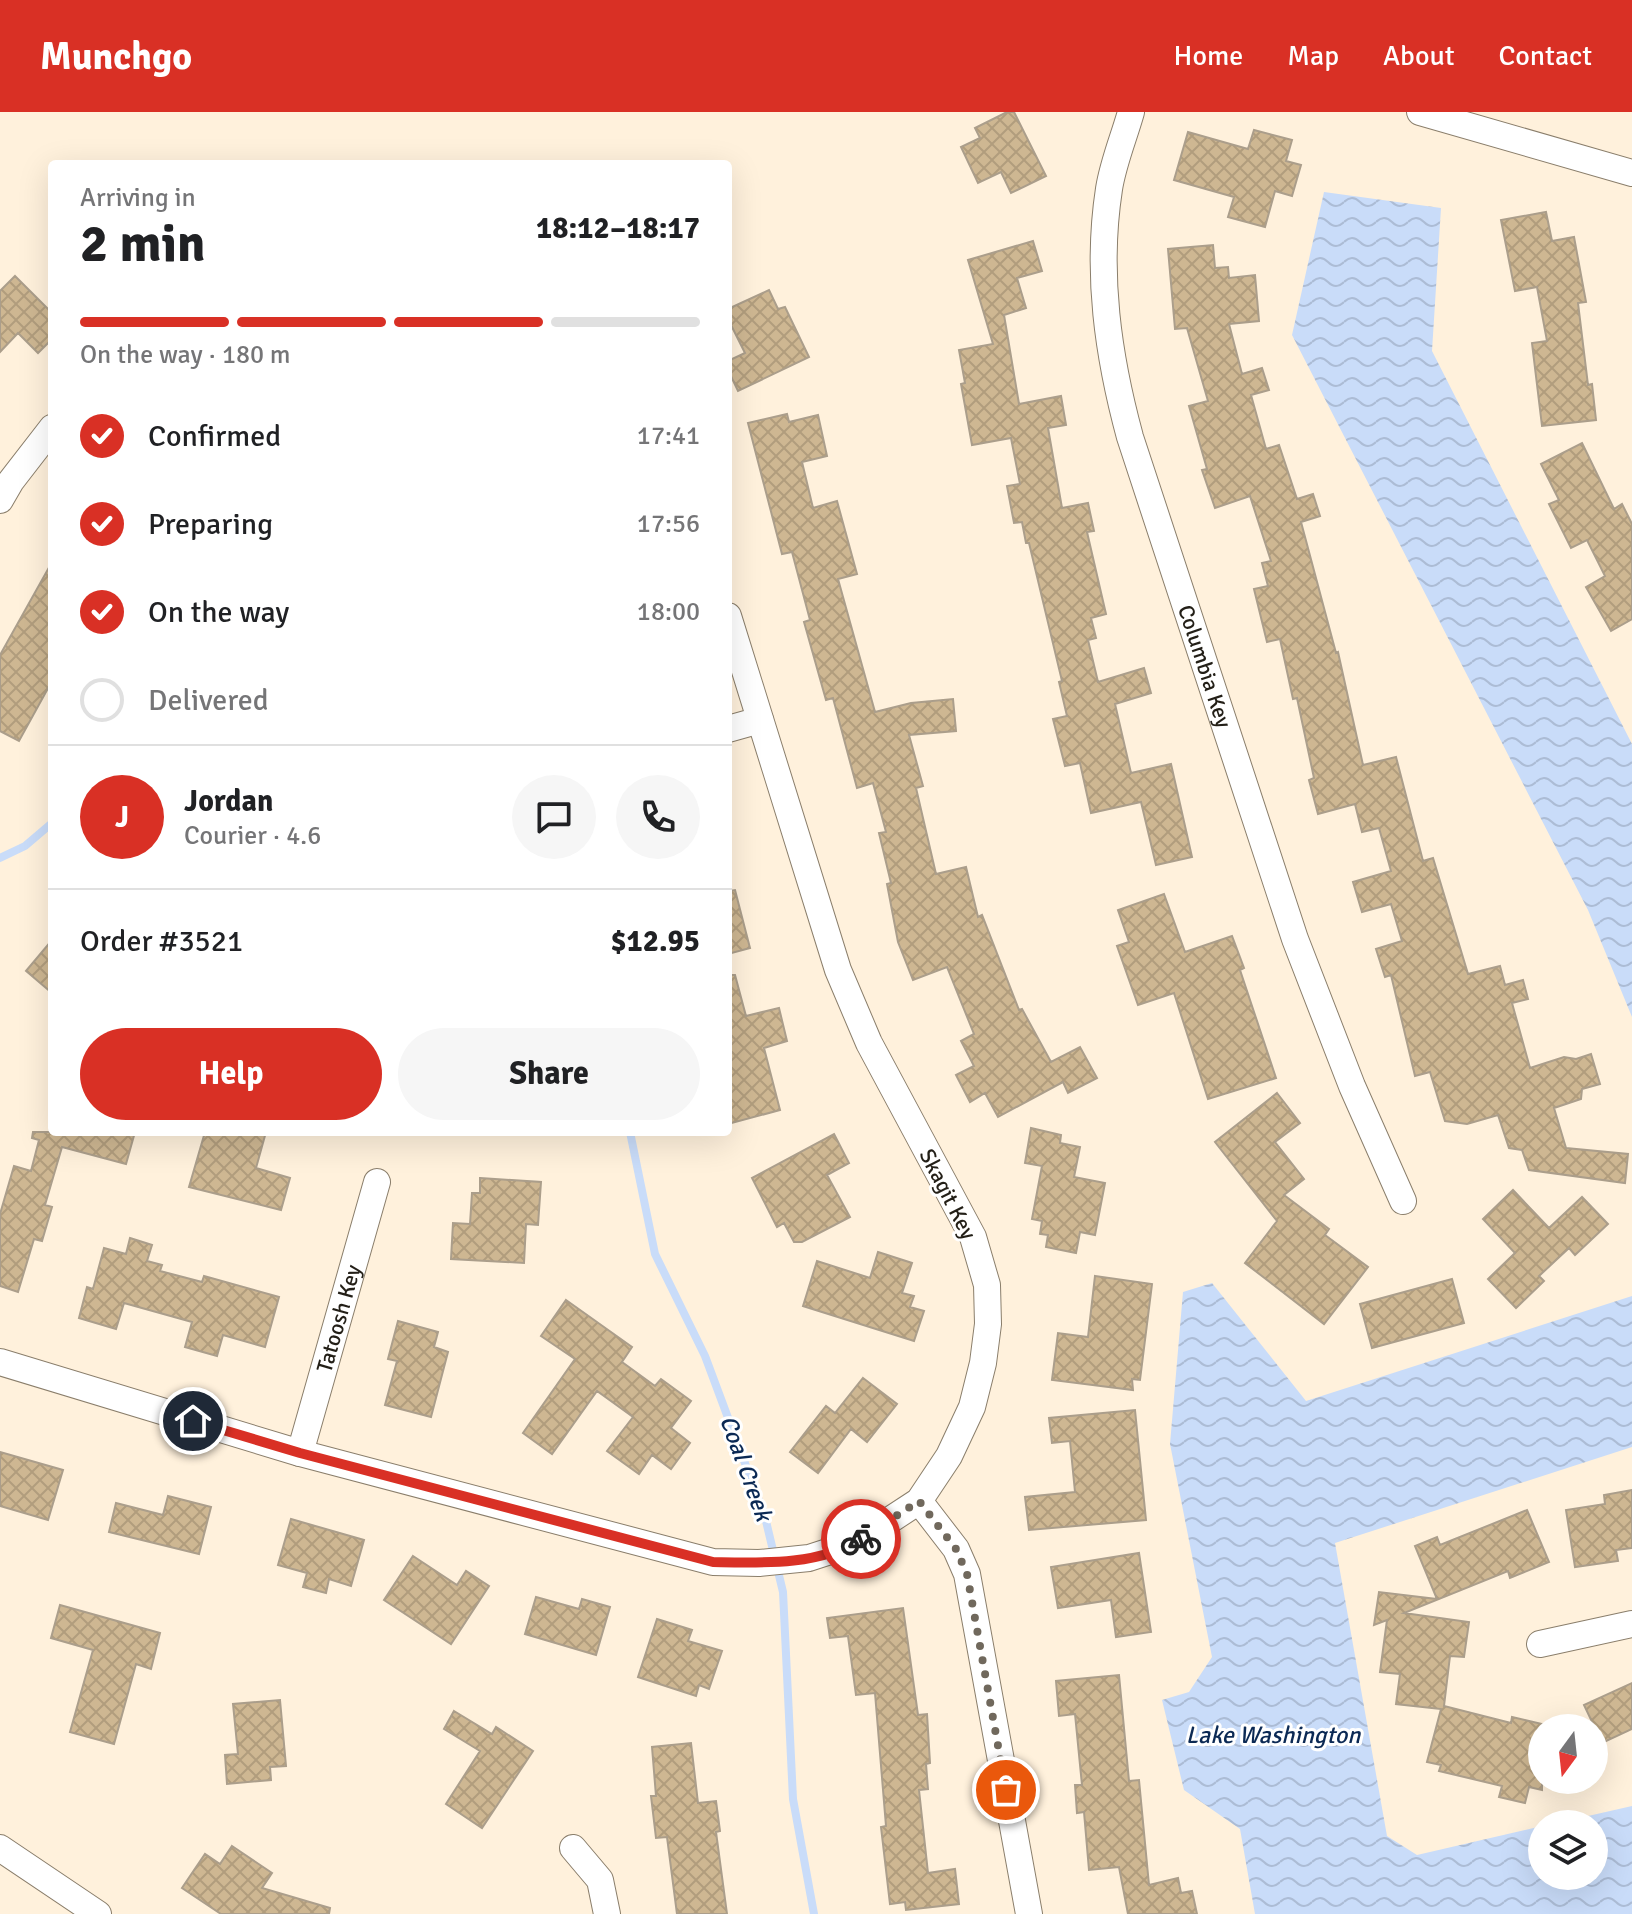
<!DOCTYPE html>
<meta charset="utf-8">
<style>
body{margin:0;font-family:Signika,sans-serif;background:#f6f6f6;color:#202124;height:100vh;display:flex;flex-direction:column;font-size:30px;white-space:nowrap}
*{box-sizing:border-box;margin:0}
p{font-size:26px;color:#757577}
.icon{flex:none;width:44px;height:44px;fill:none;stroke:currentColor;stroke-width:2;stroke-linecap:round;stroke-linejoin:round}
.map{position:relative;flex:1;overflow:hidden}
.panel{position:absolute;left:48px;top:48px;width:684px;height:976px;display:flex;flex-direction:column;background:#fff;border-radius:8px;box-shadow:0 8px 32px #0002}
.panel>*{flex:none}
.needle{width:52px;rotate:195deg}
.buttons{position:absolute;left:1528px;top:1602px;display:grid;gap:16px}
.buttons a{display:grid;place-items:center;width:80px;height:80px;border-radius:50%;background:#fff;box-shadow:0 8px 32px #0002;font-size:40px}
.pin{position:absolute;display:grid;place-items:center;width:68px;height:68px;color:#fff;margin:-34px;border:4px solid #fff;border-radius:50%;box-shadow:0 2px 8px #0007}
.courier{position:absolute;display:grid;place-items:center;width:80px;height:80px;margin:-40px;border:6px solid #d93025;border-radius:50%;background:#fff;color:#222;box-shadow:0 2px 10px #0007}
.head em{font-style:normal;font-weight:700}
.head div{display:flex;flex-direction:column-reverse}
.head{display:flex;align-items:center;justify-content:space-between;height:136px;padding:0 32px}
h1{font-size:52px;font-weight:700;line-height:60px}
.bar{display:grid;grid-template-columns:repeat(4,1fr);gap:12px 8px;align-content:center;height:96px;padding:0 32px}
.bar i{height:10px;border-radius:6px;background:#e0e0e0}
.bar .selected{background:#d93025}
.bar p{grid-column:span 4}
.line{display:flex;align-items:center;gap:20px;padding:0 32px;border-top:2px solid #e0e0e0}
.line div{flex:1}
.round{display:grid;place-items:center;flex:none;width:84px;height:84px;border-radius:42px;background:#f6f6f6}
ol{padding:0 32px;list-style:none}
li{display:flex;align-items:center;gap:24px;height:88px}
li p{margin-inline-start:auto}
li .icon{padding:8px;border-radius:50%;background:#d93025;color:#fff;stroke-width:4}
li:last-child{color:#757577}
li i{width:44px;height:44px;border:4px solid #e0e0e0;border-radius:50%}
.cta{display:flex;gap:16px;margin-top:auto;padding:16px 32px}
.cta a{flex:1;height:92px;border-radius:48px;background:#d93025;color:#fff;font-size:32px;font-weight:700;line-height:92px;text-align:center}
.cta a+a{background:#f6f6f6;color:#202124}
header{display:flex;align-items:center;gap:48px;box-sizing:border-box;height:112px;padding:0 40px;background:#d93025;color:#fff}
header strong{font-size:38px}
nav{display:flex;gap:44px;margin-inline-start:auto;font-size:28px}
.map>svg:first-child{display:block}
.water{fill:url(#water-waves)}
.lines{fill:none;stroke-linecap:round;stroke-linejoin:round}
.stream{stroke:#c9dcf9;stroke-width:8}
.building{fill:url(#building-cross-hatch);stroke:#ab9e8b;stroke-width:2}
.minor-casing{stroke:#8a7e6b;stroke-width:28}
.minor{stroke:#fff;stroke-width:26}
.done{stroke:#70685c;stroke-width:8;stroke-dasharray:0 14.4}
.route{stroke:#d93025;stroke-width:10}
.labels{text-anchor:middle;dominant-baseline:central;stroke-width:6;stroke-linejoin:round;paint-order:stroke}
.street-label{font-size:22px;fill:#231f17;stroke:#fff}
.water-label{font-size:24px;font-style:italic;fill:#0b2954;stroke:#fff}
</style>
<header>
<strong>Munchgo</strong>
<nav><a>Home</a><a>Map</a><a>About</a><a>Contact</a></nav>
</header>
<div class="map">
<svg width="1632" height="1802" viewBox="0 0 1632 1802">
<defs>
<pattern id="water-waves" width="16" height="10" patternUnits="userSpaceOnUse" patternTransform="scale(2)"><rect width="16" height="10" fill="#c9dcf9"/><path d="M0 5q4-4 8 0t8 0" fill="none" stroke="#acbcd5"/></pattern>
<pattern id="building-cross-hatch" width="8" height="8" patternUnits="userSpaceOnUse" patternTransform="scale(2)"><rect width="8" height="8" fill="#ceb792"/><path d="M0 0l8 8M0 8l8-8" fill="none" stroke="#b19d7d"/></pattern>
</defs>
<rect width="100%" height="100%" fill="#fff1dc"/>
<path class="water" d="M1324,80L1441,96L1432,239L1632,632V905L1588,798L1292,223Z
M1212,1171L1306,1289L1632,1184V1335L1335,1431L1387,1724L1417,1743L1542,1714V1764H1594V1712H1553L1632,1694V1802H1255L1240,1717L1184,1678L1162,1588L1189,1580L1212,1545L1170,1332L1183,1180Z"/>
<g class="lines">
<path class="stream" d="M0,746L25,734L52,711
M630,1020L655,1142L705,1244L765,1405L783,1480L793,1687L814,1802"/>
</g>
<path class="building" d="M1007,0H1014L1046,64L1011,81L1001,60L978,71L961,35L980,26L975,16Z
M1254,18L1292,28L1286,49L1301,53L1292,84L1275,79L1265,115L1228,105L1234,85L1174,68L1188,20L1248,37Z
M1546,100L1552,129L1574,125L1586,190L1578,191L1588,273L1592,272L1596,308L1542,314L1532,231L1547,229L1537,175L1515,179L1501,108Z
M1033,129L1042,159L1017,166L1026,196L1004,203L1019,292L1061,284L1066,313L1048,316L1062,396L1088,391L1094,419L1087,420L1106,502L1091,506L1096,526L1088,528L1098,570L1144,556L1151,581L1115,592L1131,661L1171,652L1192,745L1156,753L1141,690L1091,701L1080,651L1065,654L1053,607L1067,604L1059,570L1062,569L1029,431H1026L1022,410L1014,411L1007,374L1020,372L1011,326L972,333L961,272L965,271L959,238L993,232L968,148Z
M1213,133L1215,156L1228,155L1229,166L1255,163L1259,209L1229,212L1242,262L1262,256L1269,278L1251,283L1266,337L1279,333L1297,387L1313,382L1320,404L1301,410L1336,541L1338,540L1363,653L1396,645L1423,749L1433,746L1468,862L1500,854L1505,873L1523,868L1528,887L1512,891L1530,956L1564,945L1576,947L1591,942L1600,972L1582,977L1581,987L1554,996L1566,1036L1628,1042L1625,1071L1529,1058L1522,1038L1509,1036L1498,1003L1467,1012L1445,1009L1430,960L1415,964L1391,863L1385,865L1376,837L1402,829L1391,792L1362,800L1353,770L1391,759L1379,716L1362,720L1355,692L1318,702L1309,668L1314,666L1297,586L1293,587L1280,527L1267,530L1254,477L1268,474L1262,451L1271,449L1250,384L1215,396L1202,358L1207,357L1189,294L1208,289L1187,216L1175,217L1168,137Z
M15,164L52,201V227L38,241L18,221L0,240V179Z
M769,178L778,197L785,195L809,245L738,279L728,258V249L745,241L728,207V197Z
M787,302L789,310L818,303L827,344L802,350L813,396L837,389L857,462L838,467L875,600L911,591L953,587L956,619L909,623L923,674L916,676L936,762L966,755L978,805L982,803L1019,898L1022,897L1051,950L1080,935L1097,966L1068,981L1063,970L998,1005L985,981L970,990L956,963L974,954L961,929L974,922L947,855L913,868L898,830L887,772L891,771L879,721L886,720L873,671L857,676L833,586L826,588L804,510L810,508L792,440L782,442L748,311Z
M1582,331L1614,397L1622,392L1632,412V507L1611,519L1586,475L1605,464L1587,428L1571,436L1549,392L1559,388L1541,352Z
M52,450V569L19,629L0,619V543Z
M735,778L750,836L728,842V779Z
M1164,782L1185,840L1232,824L1244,856L1240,858L1276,966L1208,987L1174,881L1138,893L1117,834L1129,830L1118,798Z
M52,828V881L26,859Z
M728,863H735L746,904L779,896L787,929L764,936L780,998L728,1012Z
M1277,981L1300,1011L1275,1030L1304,1067L1284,1083L1329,1117L1325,1123L1368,1155L1324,1212L1245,1151L1277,1109L1215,1030Z
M1031,1016L1061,1023L1060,1031L1080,1035L1074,1065L1105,1071L1095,1123L1080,1120L1076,1141L1046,1135L1048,1123L1040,1122L1042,1109L1032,1107L1042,1054L1025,1051Z
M33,1020H135L126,1052L62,1035L45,1093L52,1095L42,1129L34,1127L18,1180L0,1174V1102L14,1054L31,1059L39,1028L32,1026Z
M205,1020H266L256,1056L290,1066L281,1098L189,1075Z
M834,1022L849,1051L827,1063L850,1105L802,1130H794L784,1111L777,1115L752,1066Z
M480,1066L541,1070L538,1113L526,1112L524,1151L451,1147L453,1111L470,1112L472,1081H480Z
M1513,1078L1549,1116L1582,1085L1608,1112L1575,1143L1569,1136L1539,1164L1544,1169L1516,1196L1488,1167L1515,1141L1483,1107Z
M130,1126L152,1133L147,1149L162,1153L160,1159L202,1170L204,1164L279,1185L265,1235L223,1223L217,1244L185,1235L192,1210L124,1191L116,1217L79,1206L87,1175L93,1177L104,1136L126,1142Z
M878,1140L912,1151L902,1181L914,1184L910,1195L924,1199L914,1229L803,1194L817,1149L870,1166Z
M1095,1164L1152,1172L1140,1268L1132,1267L1133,1278L1052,1268L1058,1221L1088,1225Z
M1452,1167L1464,1211L1372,1236L1360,1192Z
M566,1188L632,1235L622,1250L655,1274L661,1267L691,1289L671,1316L690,1331L671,1357L652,1343L639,1362L607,1339L633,1305L597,1279L552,1342L523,1321L575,1247L541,1224Z
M398,1209L438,1220L434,1235L448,1240L431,1305L385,1293L397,1249L388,1247Z
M863,1266L897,1292L867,1330L851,1317L818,1361L790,1340L826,1294L835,1301Z
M1135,1298L1146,1408L1029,1418L1025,1385L1075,1380L1070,1329L1052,1331L1049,1306Z
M0,1340L63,1358L48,1408L0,1394Z
M1632,1378V1436L1616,1438L1618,1449L1575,1455L1566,1398L1605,1392L1604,1383Z
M168,1384L211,1395L199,1442L109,1420L116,1391L163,1403Z
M1527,1398L1549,1450L1510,1466L1508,1459L1404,1501L1469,1510L1464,1545L1450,1544L1444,1594L1511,1611L1512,1605L1542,1612V1678L1529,1675L1525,1691L1499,1685L1502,1674L1439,1659L1441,1653L1427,1650L1441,1597L1396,1592L1400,1562L1380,1560L1387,1508L1374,1513L1379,1480L1437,1487L1415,1434L1437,1425L1440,1433Z
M291,1407L364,1428L351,1474L329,1467L326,1481L303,1475L307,1461L278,1453Z
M1139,1441L1151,1520L1116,1525L1111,1488L1058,1496L1051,1455Z
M413,1444L457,1473L466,1459L489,1474L451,1532L384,1488Z
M536,1485L579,1497L582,1487L610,1495L596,1543L525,1522Z
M60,1493L160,1521L151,1557L136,1552L114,1632L70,1620L93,1538L51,1526Z
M903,1496L918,1603L927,1602L930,1651L926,1652L928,1677L919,1678L928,1761L955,1757L959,1792L906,1798L905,1790L890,1792L881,1715L886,1714L875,1581L856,1583L848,1524L830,1526L827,1506Z
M657,1507L692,1518L688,1529L722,1539L709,1577L699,1573L696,1584L638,1565Z
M1119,1563L1129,1669L1139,1668L1149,1773L1178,1766L1181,1781L1192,1779L1197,1802H1128L1119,1755L1089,1758L1084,1700L1077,1701L1075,1673H1082L1075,1602L1059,1604L1056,1569Z
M1632,1571V1617L1602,1631L1584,1593Z
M280,1588L286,1654L270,1655L271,1668L227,1672L225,1643L238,1642L233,1592Z
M454,1599L492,1622L496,1615L533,1639L482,1716L446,1692L480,1639L444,1617Z
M691,1631L698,1691L716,1689L720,1719L716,1720L727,1802H677L667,1725L656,1726L651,1684H656L652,1635Z
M232,1734L272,1761L262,1776L330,1796L329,1802H221L182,1776L205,1742L220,1752Z"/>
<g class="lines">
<g class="minor-casing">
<g id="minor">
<path id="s1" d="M1131,0C1124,25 1113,51 1109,77C1096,161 1108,244 1130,325L1295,827L1352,974L1403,1089"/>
<path d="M1420,0L1632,61"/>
<path d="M0,388L11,369L52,316"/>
<path d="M728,617L760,608"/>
<path d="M0,1250L300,1341L713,1450L759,1451L809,1446L855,1431L919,1389L949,1344L972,1295L983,1251L988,1212L987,1173L973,1125L869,931L838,858L728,504"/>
<path id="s2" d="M300,1341L377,1070"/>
<path d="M919,1389L956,1437L967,1462L1029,1802"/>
<path d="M1540,1532L1632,1512"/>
<path d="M0,1736L98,1802"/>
<path d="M573,1736L600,1768L607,1802"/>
</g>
</g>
<use href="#minor" class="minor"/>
</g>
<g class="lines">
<path class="done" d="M861,1427L919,1389L956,1437L967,1462L1006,1678"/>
<path class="route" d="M193,1309L300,1341L713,1450C761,1451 819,1454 861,1427"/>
</g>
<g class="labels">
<g class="street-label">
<text stroke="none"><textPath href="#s1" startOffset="572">Columbia Key</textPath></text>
<text transform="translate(948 1082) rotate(63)">Skagit Key</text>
<text stroke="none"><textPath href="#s2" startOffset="140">Tatoosh Key</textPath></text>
</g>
<g class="water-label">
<text transform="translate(746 1356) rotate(70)">Coal Creek</text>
<text x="1273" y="1623">Lake Washington</text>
</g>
</g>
</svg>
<div class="buttons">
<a><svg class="needle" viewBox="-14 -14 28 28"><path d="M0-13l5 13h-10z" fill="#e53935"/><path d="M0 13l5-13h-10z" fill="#757577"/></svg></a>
<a><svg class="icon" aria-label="layers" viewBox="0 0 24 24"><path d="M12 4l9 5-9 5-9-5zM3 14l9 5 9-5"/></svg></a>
</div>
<div class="pin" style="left:1006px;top:1678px;background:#ea580c"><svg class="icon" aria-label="bag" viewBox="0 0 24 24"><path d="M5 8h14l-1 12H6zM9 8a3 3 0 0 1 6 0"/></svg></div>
<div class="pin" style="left:193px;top:1309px;background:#1f2937"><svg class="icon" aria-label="home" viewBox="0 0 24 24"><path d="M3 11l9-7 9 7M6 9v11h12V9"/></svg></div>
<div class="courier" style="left:861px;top:1427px"><svg class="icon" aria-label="bike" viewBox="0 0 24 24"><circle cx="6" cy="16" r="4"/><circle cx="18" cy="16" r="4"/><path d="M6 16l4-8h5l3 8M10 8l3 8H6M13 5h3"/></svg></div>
<section class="panel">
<div class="head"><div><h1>2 min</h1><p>Arriving in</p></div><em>18:12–18:17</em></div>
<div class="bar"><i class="selected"></i><i class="selected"></i><i class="selected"></i><i></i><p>On the way · 180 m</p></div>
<ol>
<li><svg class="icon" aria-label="check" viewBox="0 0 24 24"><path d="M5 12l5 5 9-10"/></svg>Confirmed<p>17:41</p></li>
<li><svg class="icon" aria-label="check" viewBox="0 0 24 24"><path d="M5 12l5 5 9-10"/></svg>Preparing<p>17:56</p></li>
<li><svg class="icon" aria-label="check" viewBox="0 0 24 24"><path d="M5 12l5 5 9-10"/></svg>On the way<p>18:00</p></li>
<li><i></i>Delivered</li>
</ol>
<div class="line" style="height:144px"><b class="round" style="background:#d93025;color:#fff">J</b><div><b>Jordan</b><p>Courier · 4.6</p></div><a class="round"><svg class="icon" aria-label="chat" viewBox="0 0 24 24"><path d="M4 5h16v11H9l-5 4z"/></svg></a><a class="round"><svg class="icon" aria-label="phone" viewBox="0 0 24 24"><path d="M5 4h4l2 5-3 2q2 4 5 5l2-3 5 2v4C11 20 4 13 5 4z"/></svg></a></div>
<div class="line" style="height:104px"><div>Order #3521</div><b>$12.95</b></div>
<div class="cta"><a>Help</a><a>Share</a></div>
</section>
</div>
